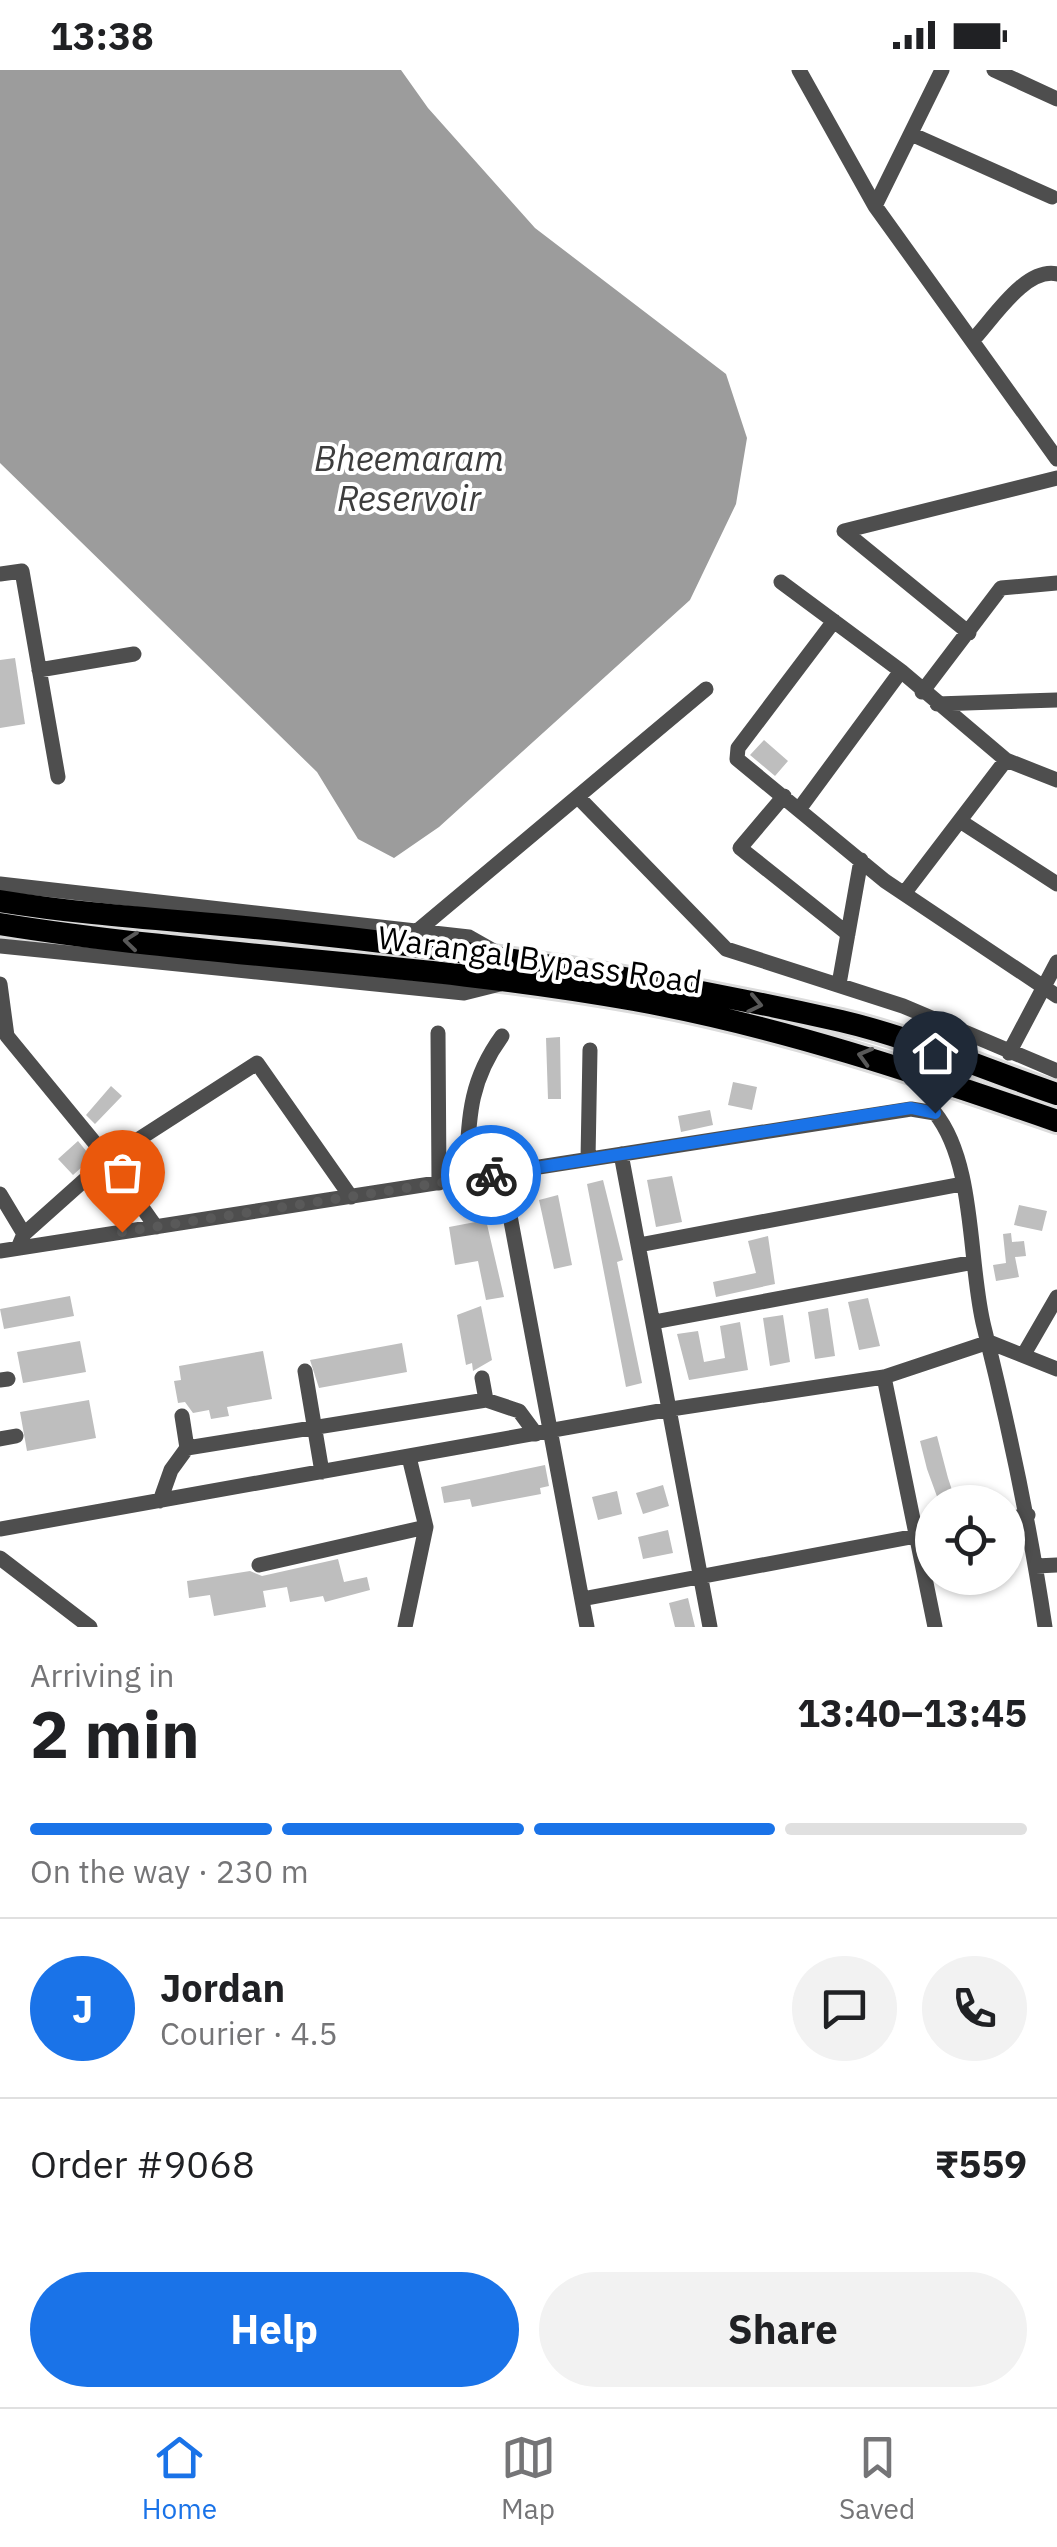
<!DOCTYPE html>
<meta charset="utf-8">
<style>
body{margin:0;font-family:"IBM Plex Sans",sans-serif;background:#f2f2f2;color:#202124;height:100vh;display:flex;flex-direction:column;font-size:38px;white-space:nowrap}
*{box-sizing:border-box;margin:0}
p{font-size:32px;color:#757577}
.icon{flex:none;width:55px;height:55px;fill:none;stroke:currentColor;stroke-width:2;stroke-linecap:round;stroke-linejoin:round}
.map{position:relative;height:1557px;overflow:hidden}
.details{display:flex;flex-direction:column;background:#fff;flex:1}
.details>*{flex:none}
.tools{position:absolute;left:915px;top:1415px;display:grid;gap:20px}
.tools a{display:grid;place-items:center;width:110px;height:110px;border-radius:50%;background:#fff;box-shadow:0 2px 8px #0004;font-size:50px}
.pin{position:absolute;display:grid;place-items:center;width:85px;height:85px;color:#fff;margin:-102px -42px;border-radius:50% 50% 50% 0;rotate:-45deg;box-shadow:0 0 10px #0007}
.pin .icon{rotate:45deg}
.courier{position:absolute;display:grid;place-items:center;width:100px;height:100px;margin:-50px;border:8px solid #1a73e8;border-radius:50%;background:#fff;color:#222;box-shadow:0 2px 12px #0007}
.overview em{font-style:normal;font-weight:700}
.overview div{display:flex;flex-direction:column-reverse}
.overview{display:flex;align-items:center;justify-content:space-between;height:170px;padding:0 30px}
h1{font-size:65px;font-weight:700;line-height:75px}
.bar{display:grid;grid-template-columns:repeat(4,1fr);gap:15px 10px;align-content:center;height:120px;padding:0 30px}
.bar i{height:12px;border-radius:8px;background:#e0e0e0}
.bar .selected{background:#1a73e8}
.bar p{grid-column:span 4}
.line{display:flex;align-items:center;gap:25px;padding:0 30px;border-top:2px solid #e0e0e0}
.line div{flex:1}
.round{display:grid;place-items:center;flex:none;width:105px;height:105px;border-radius:52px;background:#f2f2f2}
.primary-button{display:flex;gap:20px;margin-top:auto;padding:20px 30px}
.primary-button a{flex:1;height:115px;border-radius:60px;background:#1a73e8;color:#fff;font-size:40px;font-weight:700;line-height:115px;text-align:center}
.primary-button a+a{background:#f2f2f2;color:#202124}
.status{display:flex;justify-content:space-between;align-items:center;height:70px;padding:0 50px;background:#fff;direction:ltr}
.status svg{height:28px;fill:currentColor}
.menu{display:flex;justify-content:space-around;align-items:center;height:140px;border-top:2px solid #e0e0e0;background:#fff;font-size:28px;color:#757577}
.menu a{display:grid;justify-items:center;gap:5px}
.menu .selected{color:#1a73e8}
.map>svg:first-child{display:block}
.water{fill:#9c9c9c}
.building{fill:#bebebe}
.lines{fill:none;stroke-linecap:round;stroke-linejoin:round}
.highway-casing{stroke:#dbdbdb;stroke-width:28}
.minor{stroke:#4e4e4e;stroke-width:15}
.highway{stroke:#000;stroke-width:22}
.oneway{stroke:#595959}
.done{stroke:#595959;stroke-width:10;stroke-dasharray:0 18}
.route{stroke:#1a73e8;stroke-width:12}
.labels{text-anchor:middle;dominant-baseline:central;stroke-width:8;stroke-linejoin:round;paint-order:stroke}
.street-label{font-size:32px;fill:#000;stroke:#fff}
.water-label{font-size:35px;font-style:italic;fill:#3d3d3d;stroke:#fff}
</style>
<div class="status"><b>13:38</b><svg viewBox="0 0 49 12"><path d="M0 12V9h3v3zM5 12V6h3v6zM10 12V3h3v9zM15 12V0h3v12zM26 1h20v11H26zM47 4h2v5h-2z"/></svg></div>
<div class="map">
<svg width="1057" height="1557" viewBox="0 0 1057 1557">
<rect width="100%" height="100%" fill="#fff"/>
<path class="water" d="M0,0H401L428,38L535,158L726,304L747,368L736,434L690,530L439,757L394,788L358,769L317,702L0,393Z"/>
<path class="building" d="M15,588L25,654L0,658V590Z
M764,670L788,691L775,706L750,685Z
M560,967L561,1029H548L546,968Z
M733,1012L757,1017L752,1040L728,1035Z
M111,1016L122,1026L95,1054L86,1045Z
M710,1040L713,1055L681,1062L678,1046Z
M78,1071L92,1088L73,1105L58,1089Z
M672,1106L682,1152L656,1157L647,1110Z
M603,1110L623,1190L617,1192L642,1313L626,1317L587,1114Z
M558,1125L572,1195L554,1199L539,1130Z
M1019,1135L1047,1141L1042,1161L1014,1155Z
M486,1150L504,1227L486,1230L478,1191L455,1195L449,1157Z
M1011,1163L1012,1172L1024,1171L1026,1186L1015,1187L1019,1207L996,1211L993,1195L1006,1193L1003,1164Z
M768,1166L775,1214L716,1227L713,1212L756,1203L748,1171Z
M70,1226L74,1246L4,1259L0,1239Z
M868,1228L880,1276L859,1280L848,1232Z
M481,1236L492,1290L473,1301L472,1293L466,1295L457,1245Z
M828,1238L835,1286L815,1289L808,1242Z
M783,1245L790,1292L770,1296L763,1248Z
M740,1252L748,1300L689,1310L677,1264L698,1261L704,1292L725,1288L720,1256Z
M80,1271L86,1302L23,1313L17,1282Z
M402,1273L407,1302L319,1318L310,1290Z
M263,1281L272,1329L227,1337L229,1346L211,1349L209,1340L193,1343L185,1332L178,1333L174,1311L181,1310L179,1296Z
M89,1330L96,1368L27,1381L20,1342Z
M937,1366L948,1408L956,1432H939L927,1399L920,1371Z
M545,1395L549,1416L540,1418L541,1424L472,1437L470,1429L444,1433L441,1417Z
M663,1415L669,1436L643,1444L636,1423Z
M617,1421L622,1444L598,1450L592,1427Z
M668,1460L673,1483L643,1489L638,1467Z
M338,1489L344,1512L367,1507L370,1520L325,1532L323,1526L290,1532L287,1517L263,1521L266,1537L214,1546L210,1525L189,1528L187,1511L250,1501L262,1506Z
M688,1528L695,1557H675L669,1533Z"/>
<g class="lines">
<g class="highway-casing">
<path id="highway" d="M0,831C98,847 196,851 294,862C477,881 662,911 841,951C914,968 986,1000 1057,1024
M0,854C210,888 424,892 634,930C779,956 918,1003 1057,1051"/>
</g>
<path class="minor" d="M799,0L875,136L1057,389
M994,0L1057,29
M911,64L1052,127
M875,136L942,0
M972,271C993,249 1025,197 1057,204
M0,504L22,501L58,707
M781,512L901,601L1006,690L1057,710
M834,551L738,678L737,689L885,811L1057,926
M969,563L844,461L1057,408
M39,600L134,584
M922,622L1001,518L1057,513
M937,634L1057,630
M784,726L740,778L848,864
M578,727L726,879L903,936L1057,1001
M800,738L901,601
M960,751L1057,814
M0,814L469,867L499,884
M906,821L1006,690
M416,862L706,619
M0,876L464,923L500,914
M0,914L7,966L108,1089L156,1157
M839,914L861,790
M438,963L439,1113
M1009,983L1057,892
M621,1084L710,1557
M588,1089L590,980
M502,1103L587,1557
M466,1109C469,1052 467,1014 502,966
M0,1124L24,1164
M639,1175L962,1114
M18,1178L24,1164L108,1089L257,993L351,1127
M0,1181L911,1039L935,1043C976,1094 968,1194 984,1257C1009,1357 1030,1456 1045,1557
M654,1252L974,1192
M1024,1284L1057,1227
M305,1301L322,1402
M884,1307L935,1557
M482,1308L486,1330
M0,1310L8,1309
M182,1346L187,1378
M0,1369L16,1366
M160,1431L171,1400L187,1378L486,1330L519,1341L536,1364
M1008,1449L1028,1445
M0,1459L671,1339L884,1307L989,1272L1057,1299
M0,1488L90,1557
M259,1495L426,1457
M1036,1496L1057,1495
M582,1529L932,1463
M405,1557L426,1457L409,1387"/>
<use href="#highway" class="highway"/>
</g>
<defs><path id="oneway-chevron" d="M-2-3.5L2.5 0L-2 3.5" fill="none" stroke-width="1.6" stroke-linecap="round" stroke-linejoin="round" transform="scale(2.5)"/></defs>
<g class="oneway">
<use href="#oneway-chevron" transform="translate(131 871) rotate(-174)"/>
<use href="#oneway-chevron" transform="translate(755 934) rotate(12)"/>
<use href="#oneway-chevron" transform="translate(865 986) rotate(-164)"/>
</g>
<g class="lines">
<path class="done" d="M122,1162L491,1105"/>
<path class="route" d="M491,1105L911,1038L935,1043"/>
</g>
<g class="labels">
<g class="street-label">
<text transform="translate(540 889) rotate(8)">Warangal Bypass Road</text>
</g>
<g class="water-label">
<text x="409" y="388">Bheemaram<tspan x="409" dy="40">Reservoir</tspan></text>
</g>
</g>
</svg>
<div class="tools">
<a><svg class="icon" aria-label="locate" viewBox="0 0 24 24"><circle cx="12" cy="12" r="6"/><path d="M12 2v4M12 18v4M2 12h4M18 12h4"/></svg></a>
</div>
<div class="pin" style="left:122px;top:1162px;background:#ea580c"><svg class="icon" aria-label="bag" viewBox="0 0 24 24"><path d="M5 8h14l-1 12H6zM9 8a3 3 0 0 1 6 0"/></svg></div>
<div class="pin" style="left:935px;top:1043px;background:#1f2937"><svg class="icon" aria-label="home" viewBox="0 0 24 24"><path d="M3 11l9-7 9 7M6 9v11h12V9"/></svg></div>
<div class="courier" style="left:491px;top:1105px"><svg class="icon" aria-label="bike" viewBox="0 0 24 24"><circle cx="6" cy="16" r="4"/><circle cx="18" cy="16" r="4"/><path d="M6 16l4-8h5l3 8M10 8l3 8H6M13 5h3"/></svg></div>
</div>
<section class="details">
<div class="overview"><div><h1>2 min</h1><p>Arriving in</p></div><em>13:40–13:45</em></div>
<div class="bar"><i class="selected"></i><i class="selected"></i><i class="selected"></i><i></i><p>On the way · 230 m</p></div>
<div class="line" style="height:180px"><b class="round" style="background:#1a73e8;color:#fff">J</b><div><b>Jordan</b><p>Courier · 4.5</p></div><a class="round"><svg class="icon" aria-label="chat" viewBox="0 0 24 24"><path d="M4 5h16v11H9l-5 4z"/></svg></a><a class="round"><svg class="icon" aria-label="phone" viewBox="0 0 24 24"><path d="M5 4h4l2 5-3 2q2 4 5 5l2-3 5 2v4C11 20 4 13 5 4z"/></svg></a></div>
<div class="line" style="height:130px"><div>Order #9068</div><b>₹559</b></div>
<div class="primary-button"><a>Help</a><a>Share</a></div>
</section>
<nav class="menu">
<a class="selected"><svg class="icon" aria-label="home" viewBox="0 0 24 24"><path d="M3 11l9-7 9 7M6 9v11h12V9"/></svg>Home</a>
<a><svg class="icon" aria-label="map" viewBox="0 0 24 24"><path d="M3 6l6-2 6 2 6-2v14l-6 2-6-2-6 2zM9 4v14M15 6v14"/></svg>Map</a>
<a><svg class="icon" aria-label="saved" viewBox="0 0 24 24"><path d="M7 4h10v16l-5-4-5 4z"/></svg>Saved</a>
</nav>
